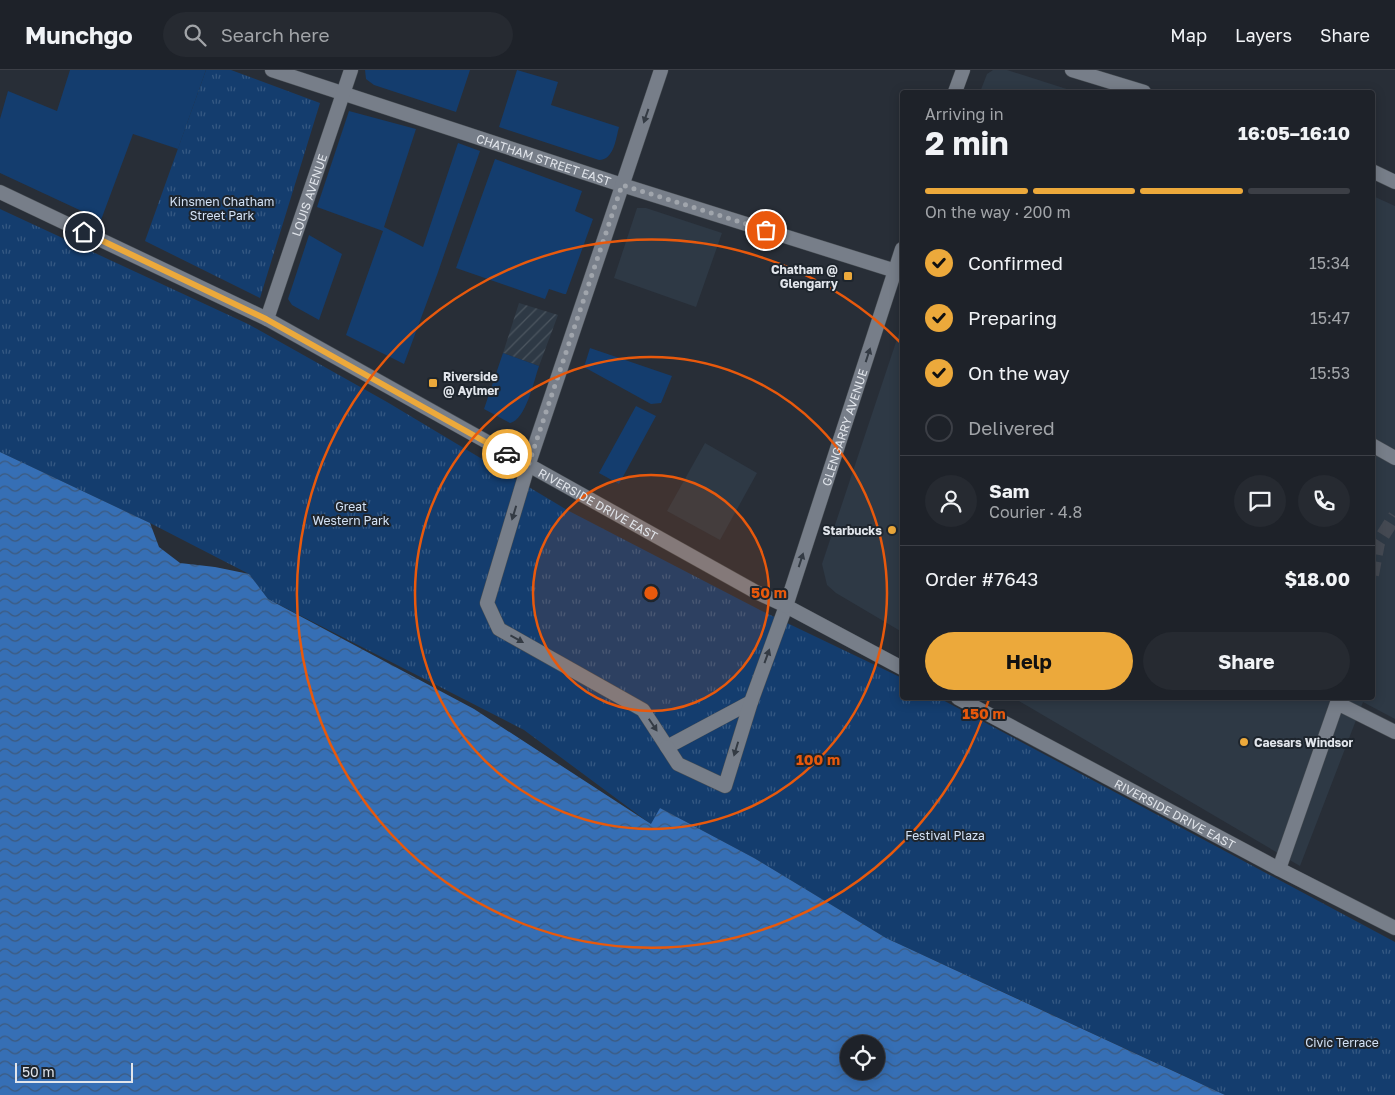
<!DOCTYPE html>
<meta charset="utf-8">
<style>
body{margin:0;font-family:"Golos Text",sans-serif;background:#262a31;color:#f1f3f6;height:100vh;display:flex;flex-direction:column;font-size:19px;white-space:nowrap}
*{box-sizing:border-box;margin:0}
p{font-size:16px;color:#a1a4a8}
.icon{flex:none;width:28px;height:28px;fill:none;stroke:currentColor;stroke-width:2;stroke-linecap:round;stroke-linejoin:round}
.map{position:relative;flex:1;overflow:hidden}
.drawer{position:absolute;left:900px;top:20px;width:475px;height:610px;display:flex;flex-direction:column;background:#1e2229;border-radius:5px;box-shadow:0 2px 12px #0003,0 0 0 1px #3c3f46}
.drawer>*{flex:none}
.buttons{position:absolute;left:840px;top:965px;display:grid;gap:10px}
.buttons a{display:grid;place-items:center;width:45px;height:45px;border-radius:50%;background:#1e2229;box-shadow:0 2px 12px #0003,0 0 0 1px #3c3f46;font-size:25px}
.scale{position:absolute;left:15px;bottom:12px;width:118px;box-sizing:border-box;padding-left:5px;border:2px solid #e1e5eb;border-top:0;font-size:14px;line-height:18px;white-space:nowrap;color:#e1e5eb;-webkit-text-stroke:4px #1e252d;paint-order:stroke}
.pin{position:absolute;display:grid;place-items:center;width:42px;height:42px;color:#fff;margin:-21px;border:2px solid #fff;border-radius:50%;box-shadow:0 1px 5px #0007}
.courier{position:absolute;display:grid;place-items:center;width:50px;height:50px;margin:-25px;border:4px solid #eca93b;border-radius:50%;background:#fff;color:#222;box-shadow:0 1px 6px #0007}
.summary em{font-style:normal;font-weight:700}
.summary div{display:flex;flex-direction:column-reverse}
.summary{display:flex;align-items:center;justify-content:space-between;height:85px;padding:0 25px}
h1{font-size:32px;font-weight:700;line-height:38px}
.bar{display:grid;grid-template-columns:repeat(4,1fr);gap:8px 5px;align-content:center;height:60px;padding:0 25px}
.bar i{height:6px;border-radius:4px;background:#3c3f46}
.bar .selected{background:#eca93b}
.bar p{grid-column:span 4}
.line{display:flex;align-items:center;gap:12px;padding:0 25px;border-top:1px solid #3c3f46}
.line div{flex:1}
.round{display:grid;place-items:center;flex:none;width:52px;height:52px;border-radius:26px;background:#262a31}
ol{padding:0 25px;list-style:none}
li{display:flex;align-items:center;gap:15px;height:55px}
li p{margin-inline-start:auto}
li .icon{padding:5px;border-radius:50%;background:#eca93b;color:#111;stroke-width:4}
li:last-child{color:#a1a4a8}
li i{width:28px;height:28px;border:2px solid #3c3f46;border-radius:50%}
.button{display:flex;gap:10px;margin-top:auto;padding:10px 25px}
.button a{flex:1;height:58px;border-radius:30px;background:#eca93b;color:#111;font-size:20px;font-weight:700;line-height:58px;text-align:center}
.button a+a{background:#262a31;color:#f1f3f6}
header{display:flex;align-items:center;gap:30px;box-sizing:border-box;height:70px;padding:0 25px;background:#1e2229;border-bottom:1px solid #3c3f46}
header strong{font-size:24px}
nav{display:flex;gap:28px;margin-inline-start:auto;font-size:18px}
.search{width:350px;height:45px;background:#262a31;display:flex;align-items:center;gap:12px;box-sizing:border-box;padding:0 18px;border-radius:28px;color:#a1a4a8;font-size:19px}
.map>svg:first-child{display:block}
.built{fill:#2e3945}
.industrial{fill:url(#industrial-furrows)}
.grass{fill:#143d6e}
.park{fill:url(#park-tufts)}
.water{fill:url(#water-waves);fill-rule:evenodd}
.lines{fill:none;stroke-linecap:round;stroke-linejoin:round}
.minor-tunnel{stroke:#444952;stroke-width:14;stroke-dasharray:14 7;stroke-linecap:butt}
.minor-casing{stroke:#474d53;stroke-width:15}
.tertiary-casing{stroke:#474d53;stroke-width:15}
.secondary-casing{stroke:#474d53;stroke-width:15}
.minor{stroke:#777e89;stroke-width:14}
.tertiary{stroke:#777e89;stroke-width:14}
.secondary{stroke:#777e89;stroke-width:14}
.oneway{fill:#343b44}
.done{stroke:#a0a5ac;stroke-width:5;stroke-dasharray:0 9}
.route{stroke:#eca93b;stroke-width:6}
.ring{fill:none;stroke:#e8590c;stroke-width:2.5}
.poi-dot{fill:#eca93b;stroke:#1e252d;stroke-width:2}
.labels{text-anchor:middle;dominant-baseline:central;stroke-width:4;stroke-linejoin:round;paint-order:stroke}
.street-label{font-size:12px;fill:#e1e5eb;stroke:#1e252d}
.park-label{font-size:12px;fill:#d3e2f6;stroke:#1e252d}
.poi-label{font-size:12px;font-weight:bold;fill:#e1e5eb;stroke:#1e252d;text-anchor:end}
.centre{fill:#e8590c;stroke:#1e252d;stroke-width:2.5}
.ring-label{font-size:15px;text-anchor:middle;font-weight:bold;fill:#e8590c;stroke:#1e252d;stroke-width:4;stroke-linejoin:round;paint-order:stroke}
</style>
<header>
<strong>Munchgo</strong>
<div class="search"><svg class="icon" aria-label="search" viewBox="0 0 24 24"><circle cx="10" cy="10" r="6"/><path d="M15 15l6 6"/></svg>Search here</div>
<nav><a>Map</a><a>Layers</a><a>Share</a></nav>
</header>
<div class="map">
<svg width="1395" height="1025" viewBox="0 0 1395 1025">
<defs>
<pattern id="industrial-furrows" width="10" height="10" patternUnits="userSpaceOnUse" patternTransform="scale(1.25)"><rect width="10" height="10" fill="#2e3945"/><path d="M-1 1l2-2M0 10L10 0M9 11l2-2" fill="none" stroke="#4c5660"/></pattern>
<pattern id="park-tufts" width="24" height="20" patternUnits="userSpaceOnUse" patternTransform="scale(1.25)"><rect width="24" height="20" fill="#143d6e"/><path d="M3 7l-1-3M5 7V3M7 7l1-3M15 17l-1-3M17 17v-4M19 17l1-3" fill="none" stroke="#365983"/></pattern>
<pattern id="water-waves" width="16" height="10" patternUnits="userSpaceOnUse" patternTransform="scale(1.25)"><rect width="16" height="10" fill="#366fb5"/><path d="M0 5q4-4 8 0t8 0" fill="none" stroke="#3d5a7e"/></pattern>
</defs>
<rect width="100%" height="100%" fill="#282e37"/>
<path class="built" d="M993,0H1007L1076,22H980L987,4Z
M1373,126L1395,136V649L1363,632L1300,796L1014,628H1372Z
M637,138H646L722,163L696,237L614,208Z
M902,254V562L836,523L827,515L822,494Z
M705,373L757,403L720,470L667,441Z"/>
<path class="industrial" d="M519,233L558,245L539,296L503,283Z"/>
<path class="grass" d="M70,0H206L178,79L133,64L101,150L0,103V49L8,21L57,41Z
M365,0H470L456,42L374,15L366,9Z
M517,0L558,12L551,35L619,57C616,68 614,90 599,90L499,57Z
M349,41L416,59L384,157L423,177L458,73L480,81L437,205L404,294L346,265L383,161L317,137Z
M495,89L582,121L575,141L593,149L566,224H564L549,219L545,229L456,198Z
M309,165L342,184L319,250L292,235L288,229Z
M590,278L672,306L661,333L651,334L584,297Z
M503,283L539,296C534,310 526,350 510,353L484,339Z
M636,336L656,346L619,414L599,403Z"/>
<path class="park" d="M206,0H231L320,33L260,228L145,171Z
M0,139L248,254L387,332L567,440L760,540L902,608V628H939L1395,872V1025H1225L1178,1003L886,868L754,788L660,738L652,755L524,660L268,529L249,504L150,453L0,382Z"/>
<path class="water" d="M0,382L150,453L159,477L180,493L215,497L249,504L268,529L474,639L651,754L660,738L754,788L886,868L1225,1025H0ZM849,974H876V1001H849Z"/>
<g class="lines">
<path class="minor-tunnel" d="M1372,505L1378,473L1395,446"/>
<g class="minor-casing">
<g id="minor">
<path id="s1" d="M272,0L622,115"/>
<path id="s2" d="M267,249L351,0"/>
<path d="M528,396L487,533L499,559L643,640L667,677L751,632"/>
<path d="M667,677L678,694L725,716L751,632L786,536"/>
<path d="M1279,799L1337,633L1395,662"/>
</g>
</g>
<g class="tertiary-casing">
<path id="tertiary" d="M1072,0L1144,22
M1372,101L1395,112
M622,115L902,203
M1372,375L1395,388"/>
</g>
<g class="secondary-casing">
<g id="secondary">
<path d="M955,22L963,0"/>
<path id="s3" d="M0,122L267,249L756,522L786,536L902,598"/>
<path d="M528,396L661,0"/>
<path id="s4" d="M786,536L902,179"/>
<path id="s5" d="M958,628L1279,799L1395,858"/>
</g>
</g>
<use href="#minor" class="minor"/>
<use href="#tertiary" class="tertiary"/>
<use href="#secondary" class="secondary"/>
</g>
<defs><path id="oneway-solid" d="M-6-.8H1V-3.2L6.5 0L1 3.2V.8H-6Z" transform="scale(1.25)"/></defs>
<g class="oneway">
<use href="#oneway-solid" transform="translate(646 46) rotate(109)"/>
<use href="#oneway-solid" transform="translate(868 285) rotate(-72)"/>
<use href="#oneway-solid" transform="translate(514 443) rotate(107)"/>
<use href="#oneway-solid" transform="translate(801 490) rotate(-72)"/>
<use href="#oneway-solid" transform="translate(517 569) rotate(29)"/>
<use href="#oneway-solid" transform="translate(767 586) rotate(-70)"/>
<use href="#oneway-solid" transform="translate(653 655) rotate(56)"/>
<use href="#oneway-solid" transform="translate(736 679) rotate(107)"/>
</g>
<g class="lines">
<path class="done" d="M507,384L528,396L622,115L766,160"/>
<path class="route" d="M84,162L266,249L507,384"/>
</g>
<circle cx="651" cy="523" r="118" fill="#e8590c" fill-opacity=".12"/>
<g class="ring">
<circle cx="651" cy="523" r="118"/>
<circle cx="651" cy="523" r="236"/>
<path d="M989 629A354 354 0 1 1 901 273"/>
</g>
<g class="poi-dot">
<rect x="843" y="201" width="10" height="10" rx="2.5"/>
<rect x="428" y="308" width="10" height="10" rx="2.5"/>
<circle cx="892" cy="460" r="5"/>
<circle cx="1244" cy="672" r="5"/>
</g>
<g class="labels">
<g class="street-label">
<text stroke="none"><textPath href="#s1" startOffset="286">CHATHAM STREET EAST</textPath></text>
<text stroke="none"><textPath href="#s2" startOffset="131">LOUIS AVENUE</textPath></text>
<text stroke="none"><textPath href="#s4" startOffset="188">GLENGARRY AVENUE</textPath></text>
<text stroke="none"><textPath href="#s3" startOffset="675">RIVERSIDE DRIVE EAST</textPath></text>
<text stroke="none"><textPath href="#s5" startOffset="246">RIVERSIDE DRIVE EAST</textPath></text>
</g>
<g class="park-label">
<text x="222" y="131">Kinsmen Chatham<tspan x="222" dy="14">Street Park</tspan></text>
<text x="351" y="436">Great<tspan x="351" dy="14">Western Park</tspan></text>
<text x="945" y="765">Festival Plaza</text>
<text x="1342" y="972">Civic Terrace</text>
</g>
<g class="poi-label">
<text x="838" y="199">Chatham @<tspan x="838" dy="14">Glengarry</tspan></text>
<text x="443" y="306" text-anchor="start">Riverside<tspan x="443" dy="14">@ Aylmer</tspan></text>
<text x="882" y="460">Starbucks</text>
<text x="1254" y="672" text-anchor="start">Caesars Windsor</text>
</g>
</g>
<circle cx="651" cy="523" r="8" class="centre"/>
<g class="ring-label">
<text x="769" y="528">50 m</text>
<text x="984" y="649">150 m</text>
<text x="818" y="695">100 m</text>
</g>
</svg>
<div class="buttons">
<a><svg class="icon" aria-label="locate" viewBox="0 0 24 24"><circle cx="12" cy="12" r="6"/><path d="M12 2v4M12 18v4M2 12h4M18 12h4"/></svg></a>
</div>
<div class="scale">50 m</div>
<div class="pin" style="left:766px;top:160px;background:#ea580c"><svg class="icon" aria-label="bag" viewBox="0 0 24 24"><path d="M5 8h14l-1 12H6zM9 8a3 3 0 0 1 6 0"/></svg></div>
<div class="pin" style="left:84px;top:162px;background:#1f2937"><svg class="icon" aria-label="home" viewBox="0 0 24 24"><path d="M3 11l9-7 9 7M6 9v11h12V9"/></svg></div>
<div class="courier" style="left:507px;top:384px"><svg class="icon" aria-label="car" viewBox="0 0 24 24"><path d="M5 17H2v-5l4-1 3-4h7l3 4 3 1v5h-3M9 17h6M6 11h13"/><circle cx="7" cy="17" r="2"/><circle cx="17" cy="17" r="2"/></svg></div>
<section class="drawer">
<div class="summary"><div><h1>2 min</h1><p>Arriving in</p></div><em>16:05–16:10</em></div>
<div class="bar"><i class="selected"></i><i class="selected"></i><i class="selected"></i><i></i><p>On the way · 200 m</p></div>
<ol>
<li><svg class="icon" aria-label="check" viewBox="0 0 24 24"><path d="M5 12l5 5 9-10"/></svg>Confirmed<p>15:34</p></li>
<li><svg class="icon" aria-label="check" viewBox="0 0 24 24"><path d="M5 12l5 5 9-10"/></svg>Preparing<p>15:47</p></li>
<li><svg class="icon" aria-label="check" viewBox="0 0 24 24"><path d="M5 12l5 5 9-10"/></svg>On the way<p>15:53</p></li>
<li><i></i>Delivered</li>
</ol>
<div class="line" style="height:90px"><a class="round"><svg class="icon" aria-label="person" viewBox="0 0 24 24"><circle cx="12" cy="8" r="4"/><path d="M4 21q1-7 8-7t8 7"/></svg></a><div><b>Sam</b><p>Courier · 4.8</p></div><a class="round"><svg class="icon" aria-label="chat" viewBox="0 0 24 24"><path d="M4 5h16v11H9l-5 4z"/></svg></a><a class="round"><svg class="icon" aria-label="phone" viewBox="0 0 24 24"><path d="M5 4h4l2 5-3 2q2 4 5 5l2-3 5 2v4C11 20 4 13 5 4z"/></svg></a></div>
<div class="line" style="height:65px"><div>Order #7643</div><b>$18.00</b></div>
<div class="button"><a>Help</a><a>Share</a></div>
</section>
</div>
